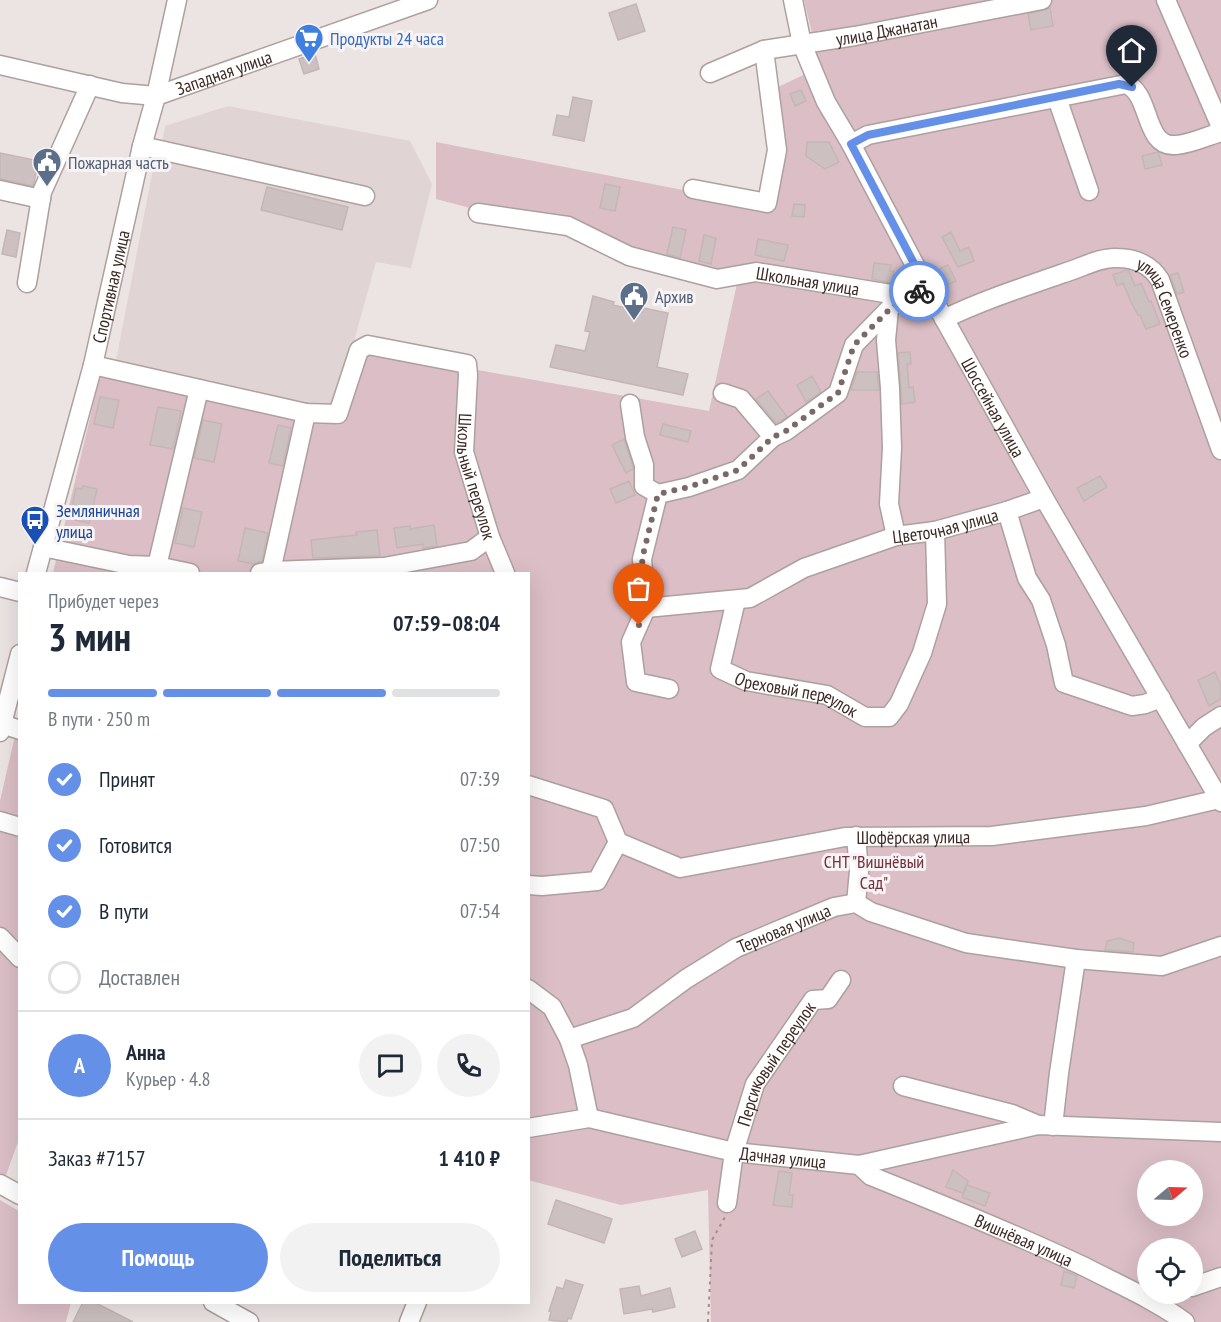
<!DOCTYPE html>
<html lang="ru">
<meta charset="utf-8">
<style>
body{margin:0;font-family:"PT Sans Narrow",sans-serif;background:#f2f2f3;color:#1f2937;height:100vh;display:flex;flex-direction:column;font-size:22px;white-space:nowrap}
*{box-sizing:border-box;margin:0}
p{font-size:20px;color:#747a83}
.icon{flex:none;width:33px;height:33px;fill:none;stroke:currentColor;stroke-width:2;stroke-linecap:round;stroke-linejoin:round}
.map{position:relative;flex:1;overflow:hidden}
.panel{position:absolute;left:18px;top:572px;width:512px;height:732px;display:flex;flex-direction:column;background:#fff;border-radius:0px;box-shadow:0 6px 24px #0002}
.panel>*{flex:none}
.needle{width:39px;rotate:71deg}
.fabs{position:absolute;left:1137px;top:1160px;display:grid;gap:12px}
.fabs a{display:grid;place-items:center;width:66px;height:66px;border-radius:50%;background:#fff;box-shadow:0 6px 24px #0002;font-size:30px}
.pin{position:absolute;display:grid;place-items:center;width:51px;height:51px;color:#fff;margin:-62px -26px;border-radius:50% 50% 50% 0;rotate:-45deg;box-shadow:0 0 6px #0007}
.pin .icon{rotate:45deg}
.courier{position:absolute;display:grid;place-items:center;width:60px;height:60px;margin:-30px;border:4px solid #6590e7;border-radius:50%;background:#fff;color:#222;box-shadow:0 2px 8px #0007}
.summary em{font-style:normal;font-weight:700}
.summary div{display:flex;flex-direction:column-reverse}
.summary{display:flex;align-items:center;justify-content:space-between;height:102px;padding:0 30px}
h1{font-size:39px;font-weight:700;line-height:45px}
.bar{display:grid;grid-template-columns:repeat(4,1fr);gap:9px 6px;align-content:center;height:72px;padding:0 30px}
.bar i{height:8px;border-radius:4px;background:#e0e1e3}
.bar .on{background:#6590e7}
.bar p{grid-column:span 4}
.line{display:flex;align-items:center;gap:15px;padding:0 30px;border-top:2px solid #e0e1e3}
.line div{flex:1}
.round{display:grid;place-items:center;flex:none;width:63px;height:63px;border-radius:32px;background:#f2f2f3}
ol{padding:0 30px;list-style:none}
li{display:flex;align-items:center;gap:18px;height:66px}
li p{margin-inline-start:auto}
li .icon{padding:6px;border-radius:50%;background:#6590e7;color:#fff;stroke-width:4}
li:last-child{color:#747a83}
li i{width:33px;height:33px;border:3px solid #e0e1e3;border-radius:50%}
.action{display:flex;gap:12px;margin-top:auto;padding:12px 30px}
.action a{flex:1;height:69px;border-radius:36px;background:#6590e7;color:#fff;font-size:24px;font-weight:700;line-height:69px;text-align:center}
.action a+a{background:#f2f2f3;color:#1f2937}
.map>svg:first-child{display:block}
.built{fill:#e0d4d5}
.green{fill:#dbbec6;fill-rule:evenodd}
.building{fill:#ccc0c0;stroke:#c5b6b6;stroke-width:1.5}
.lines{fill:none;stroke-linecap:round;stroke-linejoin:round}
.minor-casing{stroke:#ada09e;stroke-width:21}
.path{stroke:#ad8a86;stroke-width:2;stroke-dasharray:3 4.5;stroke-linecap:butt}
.minor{stroke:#fff;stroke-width:18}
.done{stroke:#7a6967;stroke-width:6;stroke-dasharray:0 10.8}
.route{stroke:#6590e7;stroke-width:8}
.labels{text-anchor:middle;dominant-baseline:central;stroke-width:6;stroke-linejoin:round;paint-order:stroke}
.street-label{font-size:18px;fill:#3c2824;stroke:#f8f3f4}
.shop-label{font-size:18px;fill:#366cbe;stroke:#f8f3f4;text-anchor:start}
.service-label{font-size:18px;fill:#4e5e75;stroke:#f8f3f4;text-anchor:start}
.transit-label{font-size:18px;fill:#164399;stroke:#f8f3f4;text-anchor:start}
.park-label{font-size:18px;fill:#70313d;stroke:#f8f3f4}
</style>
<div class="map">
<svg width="1221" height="1322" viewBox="0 0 1221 1322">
<rect width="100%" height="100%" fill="#ece3e3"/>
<path class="built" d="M228,106L410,141L432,184L411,268L376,262L335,409L116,361L153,169L161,147L165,126Z"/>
<path class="green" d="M804,0H1221V1322H711L708,1190L621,1205L528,1180V573H53L101,372L339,425L365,350L709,411L738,279L436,199V142L770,207L776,88L820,67ZM1148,1170H1192V1215H1148ZM1148,1248H1192V1293H1148Z
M19,718V949L0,927V801Z
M0,945L20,970L19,1139L0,1192Z
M0,1200L19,1211L20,1302H71L66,1322H0Z"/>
<path class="building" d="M636,4L645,31L618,40L609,13Z
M1050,8L1053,26L1031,30L1028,14Z
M315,54L319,69L304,74L299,59Z
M801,90L806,101L795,106L790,94Z
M573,97L592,101L584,141L553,135L557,115L569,117Z
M807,142H829L839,162L825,169L806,156Z
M1158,152L1162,165L1145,169L1142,156Z
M0,153L39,161L33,186L0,179Z
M605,184L620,187L615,211L600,208Z
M267,187L348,207L342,230L261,210Z
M794,204L805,205L804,217L792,216Z
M673,227L686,230L680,258L667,254Z
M7,230L20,233L16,257L2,254Z
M951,232L960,251L969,247L974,261L958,267L942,237Z
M704,235L716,238L711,264L699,261Z
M758,239L788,245L784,261L755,255Z
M874,263L891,265L890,271H894L892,283L872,279Z
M948,265L956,281L942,287L935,271Z
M1126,270L1129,271L1135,286L1141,283L1149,302L1151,301L1160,324L1146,329L1140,315H1138L1131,302L1123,283L1117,286L1113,275Z
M1178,273L1184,292L1177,294L1170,275Z
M593,296L614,302L613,305L643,312V308L668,313L657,367L688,374L683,395L550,367L556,345L585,351L590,332L585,331Z
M910,352L911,364H907L909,388L913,387L915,402L902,404L898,353Z
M857,372H877L879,390H851Z
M812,376L821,392L806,402L797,385Z
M768,391L787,417L776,423L756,399Z
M100,397L119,400L113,428L94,424Z
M158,407L181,411L173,449L150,445Z
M203,420L222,424L214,462L194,458Z
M663,424L691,431L688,442L660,435Z
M278,425L291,428L283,466L269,463Z
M624,439L633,467V469L626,473L612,445Z
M1100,476L1107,487L1084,501L1077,488Z
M629,481L635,495L616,503L610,489Z
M83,486L97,489L89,523L75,520L76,516L70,515L76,488L82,489Z
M183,508L202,512L194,547L175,543Z
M434,525L437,546L423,548V544L397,548L394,528L410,526V529Z
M245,528L268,533L262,561L253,564L238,561Z
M377,530L380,556L313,558L311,540L357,535L356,532Z
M1215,672L1221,686V699L1209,706L1198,680Z
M1119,938L1134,943L1133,952L1105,950L1107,941Z
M953,1170L968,1181L963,1193L946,1187Z
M779,1171L792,1173L789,1195H793L792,1207L773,1205Z
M967,1185L990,1193L985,1206L962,1197Z
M556,1200L612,1219L604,1243L548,1224Z
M695,1231L702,1249L682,1257L675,1239Z
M1064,1271L1077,1276L1074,1288L1061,1285Z
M566,1280L583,1285L571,1319L568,1318L567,1322L549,1320L551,1312L549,1311L557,1287L563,1289Z
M639,1286L641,1296L670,1288L675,1307L653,1312L652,1309L624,1314L620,1289Z
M83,1302H94L133,1322H73Z"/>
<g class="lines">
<g class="minor-casing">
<g id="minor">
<path id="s1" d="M793,0L802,44L826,102L851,144L927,288L1044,498L1221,802"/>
<path d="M1166,0L1221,127"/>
<path id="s2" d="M0,65L122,93L156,96L428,0"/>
<path id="s3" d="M710,73L764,50L855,36L1042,0"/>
<path d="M1057,98L1089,191"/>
<path d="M851,144L868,135L1126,84C1152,94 1143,148 1176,145C1191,144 1207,136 1221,132"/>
<path d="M142,146L365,196"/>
<path d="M693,189L767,203L777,150L764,50"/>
<path d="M0,190L41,199"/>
<path id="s4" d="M478,213L568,226L629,256L717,279L756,272L903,296L889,309L886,340L890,388L892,448L889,504L896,536"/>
<path d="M27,283L42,192L90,85"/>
<path id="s5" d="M944,319C983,300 1024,287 1064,273C1081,268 1100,257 1117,258C1135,258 1151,265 1160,280L1221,450"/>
<path id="s6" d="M93,365L306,413L338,414L359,350L368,345L467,364L468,375L464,452L490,537L505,573"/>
<path d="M723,393L741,399L773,437"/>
<path d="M630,404L635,437L644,465V486L658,494"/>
<path d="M1007,511L1044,498"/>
<path d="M43,547L129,565L157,566L190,573"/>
<path d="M157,566L199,389"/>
<path d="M271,571L306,413"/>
<path id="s7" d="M36,573L93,365L142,146L156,96L177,0"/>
<path d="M260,573L271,571L384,567L471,551L490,537"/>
<path d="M0,587L20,592"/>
<path id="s8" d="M736,600L720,669L746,681L827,695L865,717H889L899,704L922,653L937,604L935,531"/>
<path id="s9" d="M646,608L750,598L804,568L896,536L935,531L1007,511L1027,578L1041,600L1056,645L1064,683L1132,706L1145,704L1161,698"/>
<path d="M669,689L636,682L631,642L646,608L642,559L658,494L689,487L738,470L773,437L786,431L838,393L854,345L889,309"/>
<path d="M2,724L20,730"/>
<path d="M0,732L20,654"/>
<path d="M1187,744L1204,727L1221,716"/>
<path d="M528,785L604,809L618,842"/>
<path d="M0,821L20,827"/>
<path id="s10" d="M528,885L542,886L597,881L618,842L680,868L845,837L992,836L1146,816L1219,799"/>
<path d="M856,903L859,871L856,836"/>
<path d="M0,937L20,958"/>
<path id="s11" d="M528,989L552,1007L569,1039L633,1018L686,979L736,948L834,907L856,903L871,912L966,943L1076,959L1162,966L1221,946"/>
<path d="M569,1039L578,1065L589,1118"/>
<path d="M903,1086L1012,1114L1038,1125"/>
<path d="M1053,1126L1059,1073L1076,959"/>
<path id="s12" d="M528,1128L589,1118L734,1152L859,1165L1038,1125L1221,1132"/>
<path id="s13" d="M859,1165L871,1176C943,1205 1015,1234 1085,1267C1120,1285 1153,1299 1185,1322"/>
<path d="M0,1184L20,1195"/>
<path id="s14" d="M727,1203L734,1152L755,1084L813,1000L828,999L841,980"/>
<path d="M1192,1287L1221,1277"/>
<path d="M213,1302L249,1322"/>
<path d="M409,1322L417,1302"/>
</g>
</g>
<path class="path" d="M708,1322L712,1240L725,1217"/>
<use href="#minor" class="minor"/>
</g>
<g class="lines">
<path class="done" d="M639,625L646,608L642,559L658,494L689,487L738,470L773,437L786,431L838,393L854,345L903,296L919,291"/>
<path class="route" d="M919,291L927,288L851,144L868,135L1119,84L1132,87"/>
</g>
<defs>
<g id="supermarket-pin" transform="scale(1.5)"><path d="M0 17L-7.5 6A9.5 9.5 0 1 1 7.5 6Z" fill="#3f7fe0" stroke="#f8f3f4"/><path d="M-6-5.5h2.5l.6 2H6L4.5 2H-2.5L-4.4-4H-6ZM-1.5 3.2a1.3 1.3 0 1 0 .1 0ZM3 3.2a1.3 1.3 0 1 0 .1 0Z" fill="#fff"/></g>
<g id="civic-pin" transform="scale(1.5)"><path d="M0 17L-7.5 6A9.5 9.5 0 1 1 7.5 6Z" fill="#5c6f8a" stroke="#f8f3f4"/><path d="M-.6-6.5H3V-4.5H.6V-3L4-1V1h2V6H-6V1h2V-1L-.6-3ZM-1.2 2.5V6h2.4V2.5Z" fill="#fff"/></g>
<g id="bus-pin" transform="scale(1.5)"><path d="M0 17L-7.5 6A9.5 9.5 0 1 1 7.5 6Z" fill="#1a4fb4" stroke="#f8f3f4"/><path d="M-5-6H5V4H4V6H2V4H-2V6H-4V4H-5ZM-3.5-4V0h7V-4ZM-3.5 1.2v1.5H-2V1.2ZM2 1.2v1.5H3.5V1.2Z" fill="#fff"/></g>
</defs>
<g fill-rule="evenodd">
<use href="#supermarket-pin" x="309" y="38"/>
<use href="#civic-pin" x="47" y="162"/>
<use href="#civic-pin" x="634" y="296"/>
<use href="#bus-pin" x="35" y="520"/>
</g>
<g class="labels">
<g class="street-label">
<text stroke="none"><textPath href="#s3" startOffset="183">улица Джанатан</textPath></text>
<text stroke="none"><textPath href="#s2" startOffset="231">Западная улица</textPath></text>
<text stroke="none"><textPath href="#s4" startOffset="342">Школьная улица</textPath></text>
<text stroke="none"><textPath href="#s7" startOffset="296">Спортивная улица</textPath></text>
<text stroke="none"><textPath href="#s5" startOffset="261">улица Семеренко</textPath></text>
<text stroke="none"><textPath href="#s1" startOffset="456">Шоссейная улица</textPath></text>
<text stroke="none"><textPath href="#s6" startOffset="543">Школьный переулок</textPath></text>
<text stroke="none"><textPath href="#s9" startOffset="314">Цветочная улица</textPath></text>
<text stroke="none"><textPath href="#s8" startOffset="152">Ореховый переулок</textPath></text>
<text stroke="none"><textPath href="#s10" startOffset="417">Шофёрская улица</textPath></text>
<text stroke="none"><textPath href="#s11" startOffset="310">Терновая улица</textPath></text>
<text stroke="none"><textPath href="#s14" startOffset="150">Персиковый переулок</textPath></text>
<text stroke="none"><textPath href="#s12" startOffset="260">Дачная улица</textPath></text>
<text stroke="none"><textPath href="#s13" startOffset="182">Вишнёвая улица</textPath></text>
</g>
<g class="shop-label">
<text x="330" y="38">Продукты 24 часа</text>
</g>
<g class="service-label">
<text x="68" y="162">Пожарная часть</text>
<text x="655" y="296">Архив</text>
</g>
<g class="transit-label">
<text x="56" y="510">Земляничная<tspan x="56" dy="21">улица</tspan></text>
</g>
<g class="park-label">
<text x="874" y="861">СНТ "Вишнёвый<tspan x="874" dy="21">Сад"</tspan></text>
</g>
</g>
</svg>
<div class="fabs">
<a><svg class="needle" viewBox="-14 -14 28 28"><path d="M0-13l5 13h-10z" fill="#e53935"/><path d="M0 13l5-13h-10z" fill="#747a83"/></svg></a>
<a><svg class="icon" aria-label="locate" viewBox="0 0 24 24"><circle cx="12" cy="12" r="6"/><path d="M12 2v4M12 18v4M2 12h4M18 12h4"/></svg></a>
</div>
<div class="pin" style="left:639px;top:625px;background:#ea580c"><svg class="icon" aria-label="bag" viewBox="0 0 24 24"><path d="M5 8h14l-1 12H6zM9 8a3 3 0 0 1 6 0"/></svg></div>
<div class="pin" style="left:1132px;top:87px;background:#1f2937"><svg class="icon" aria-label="home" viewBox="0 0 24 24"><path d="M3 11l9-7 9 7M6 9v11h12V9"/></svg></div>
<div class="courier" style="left:919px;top:291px"><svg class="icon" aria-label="bike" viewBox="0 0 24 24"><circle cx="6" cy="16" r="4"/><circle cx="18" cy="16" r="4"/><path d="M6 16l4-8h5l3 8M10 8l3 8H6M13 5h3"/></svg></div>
<section class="panel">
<div class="summary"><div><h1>3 мин</h1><p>Прибудет через</p></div><em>07:59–08:04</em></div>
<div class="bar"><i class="on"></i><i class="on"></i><i class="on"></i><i></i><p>В пути · 250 m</p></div>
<ol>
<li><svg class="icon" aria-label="check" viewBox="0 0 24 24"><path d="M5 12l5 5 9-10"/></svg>Принят<p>07:39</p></li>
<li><svg class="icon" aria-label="check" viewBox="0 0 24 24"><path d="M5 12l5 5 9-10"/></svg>Готовится<p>07:50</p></li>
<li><svg class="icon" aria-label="check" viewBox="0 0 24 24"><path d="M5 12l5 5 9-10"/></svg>В пути<p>07:54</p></li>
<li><i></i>Доставлен</li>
</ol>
<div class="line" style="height:108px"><b class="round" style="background:#6590e7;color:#fff">А</b><div><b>Анна</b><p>Курьер · 4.8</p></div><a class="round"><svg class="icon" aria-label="chat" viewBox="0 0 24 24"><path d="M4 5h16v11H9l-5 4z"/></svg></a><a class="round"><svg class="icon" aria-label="phone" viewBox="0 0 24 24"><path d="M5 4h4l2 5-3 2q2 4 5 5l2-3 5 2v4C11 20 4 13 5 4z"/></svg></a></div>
<div class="line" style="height:78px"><div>Заказ #7157</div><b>1 410 ₽</b></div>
<div class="action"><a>Помощь</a><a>Поделиться</a></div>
</section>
</div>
